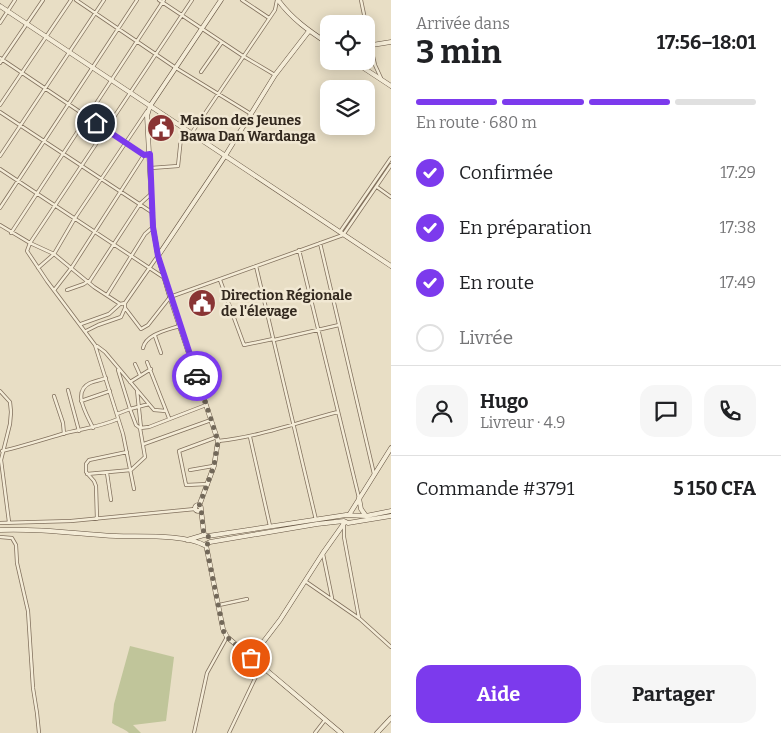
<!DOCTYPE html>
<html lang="fr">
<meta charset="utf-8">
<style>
body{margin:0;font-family:Bitter,serif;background:#f6f6f6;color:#202124;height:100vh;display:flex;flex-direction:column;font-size:19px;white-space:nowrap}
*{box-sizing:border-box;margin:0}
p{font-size:16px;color:#757577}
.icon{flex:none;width:28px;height:28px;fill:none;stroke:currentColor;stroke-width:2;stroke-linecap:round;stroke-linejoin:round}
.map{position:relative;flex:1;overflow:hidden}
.details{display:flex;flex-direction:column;background:#fff;width:390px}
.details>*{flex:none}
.fabs{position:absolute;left:320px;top:15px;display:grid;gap:10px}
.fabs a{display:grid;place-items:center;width:55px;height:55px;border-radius:10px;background:#fff;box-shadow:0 2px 12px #0003;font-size:25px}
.pin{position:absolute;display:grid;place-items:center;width:42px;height:42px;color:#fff;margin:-21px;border:2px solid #fff;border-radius:50%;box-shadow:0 1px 5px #0007}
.courier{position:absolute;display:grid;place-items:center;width:50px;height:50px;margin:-25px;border:4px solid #7c3aed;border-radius:50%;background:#fff;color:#222;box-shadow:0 1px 6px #0007}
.headline em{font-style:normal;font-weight:700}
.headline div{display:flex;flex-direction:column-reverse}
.headline{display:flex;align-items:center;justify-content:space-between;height:85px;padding:0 25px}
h1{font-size:32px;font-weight:700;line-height:38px}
.bar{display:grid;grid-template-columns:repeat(4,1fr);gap:8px 5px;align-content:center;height:60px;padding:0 25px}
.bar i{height:6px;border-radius:4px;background:#e0e0e0}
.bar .current{background:#7c3aed}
.bar p{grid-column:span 4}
.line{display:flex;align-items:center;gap:12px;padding:0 25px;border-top:1px solid #e0e0e0}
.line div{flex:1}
.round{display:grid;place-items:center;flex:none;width:52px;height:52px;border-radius:15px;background:#f6f6f6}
ol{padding:0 25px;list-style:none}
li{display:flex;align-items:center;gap:15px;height:55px}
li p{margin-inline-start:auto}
li .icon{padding:5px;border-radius:50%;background:#7c3aed;color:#fff;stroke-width:4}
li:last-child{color:#757577}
li i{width:28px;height:28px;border:2px solid #e0e0e0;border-radius:50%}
.action{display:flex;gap:10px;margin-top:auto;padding:10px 25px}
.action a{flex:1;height:58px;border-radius:15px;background:#7c3aed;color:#fff;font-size:20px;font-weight:700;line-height:58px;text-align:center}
.action a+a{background:#f6f6f6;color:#202124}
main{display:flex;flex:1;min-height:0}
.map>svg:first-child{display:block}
.green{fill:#c0c59a}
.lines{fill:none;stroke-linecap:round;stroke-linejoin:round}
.street-casing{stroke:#81705d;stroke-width:4}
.secondary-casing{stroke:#635240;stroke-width:5}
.street{stroke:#f4ecd7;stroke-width:2.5}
.secondary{stroke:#f4ecd7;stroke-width:4}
.done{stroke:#726859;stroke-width:5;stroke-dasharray:0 9}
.route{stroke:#7c3aed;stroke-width:6}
.labels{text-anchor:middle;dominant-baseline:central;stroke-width:5;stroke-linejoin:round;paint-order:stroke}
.poi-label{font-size:14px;font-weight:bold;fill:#33291f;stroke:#f1e8d3;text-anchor:start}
</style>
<main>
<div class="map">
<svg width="391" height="733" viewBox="0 0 391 733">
<rect width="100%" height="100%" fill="#e8dec5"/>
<path class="green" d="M130,646L174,657L166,721L133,725L141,733H129C124,728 117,727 112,723L114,704Z"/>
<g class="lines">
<g class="street-casing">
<path id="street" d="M76,0L176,68L251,114
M159,0L243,56L275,75
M242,0L269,18
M361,0L366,24
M0,23L15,0
M366,26L375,65L381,78
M0,58L144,155H149
M0,63L43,0
M201,72L222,42
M0,105L71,0
M147,111L75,218L54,254L94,287L120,304L125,303V308L141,329L148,325L170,297L343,235L391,165
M0,112L153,213
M191,134L275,10L277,0
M0,156L104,0
M151,168L178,166L182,128
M0,169L163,277
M377,187L391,197
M0,208L137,0
M0,225L30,243L54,254L38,268
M340,232L391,158
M11,233L164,0
M320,243L374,474
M299,250L359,498
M256,266L316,520
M220,280L244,345L273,339
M89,282L140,204L151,194
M55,289L72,267L144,155
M67,290L84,284L88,281
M107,295L145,234L153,227
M125,303L157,257
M81,324L109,314L120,304
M86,331L98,325L121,317L125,308
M155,336L161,353
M274,340L339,325
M97,346L105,352L154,410L166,411
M143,348C146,334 168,330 179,326
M147,362L169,418
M135,364L140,375
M118,370L130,409L149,404
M130,382L151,369
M68,390L79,431
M137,390L141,428
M0,391L10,402L11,412L10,424L1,460L9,522
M54,396L63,423L64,434
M81,401L110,391
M93,428C88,416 71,392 90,383C95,381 101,380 106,378
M140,428L149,427L206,405
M250,437L270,526
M218,441C259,437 298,422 338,412
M144,444L211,420
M2,451C23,446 42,440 62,434C81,429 100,427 118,419
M190,470L213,466
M107,473L111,500
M87,474L131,470L145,457L140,428L136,425L130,409L117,414
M208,484L186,485L179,451L217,437
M134,489L123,434L95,345L47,281L27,251L30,243L192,0
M97,519L96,486L94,481L86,472V464L89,460L127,452
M0,523L71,521L195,509
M344,525V537L359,618
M0,537L12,538L16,545L17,563L28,611L33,688L37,713L39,733
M323,554L332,598
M305,581L360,619L391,647
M219,605L247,599
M194,733L207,673L227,637
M229,733L261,666
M315,733L325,720"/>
</g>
<g class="secondary-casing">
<path id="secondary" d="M278,0C292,19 309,31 329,44
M0,6L391,266
M366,46L391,42
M353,61L391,86
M158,256L225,156L275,75L309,31
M359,498L361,509L366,516
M195 508a3 3 0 1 1 6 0a3 3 0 1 1-6 0Z
M199,506L214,466L218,441L170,297L158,256L153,227L147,116L150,106L221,0
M201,509L204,535
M349,515L391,448
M0,530C39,528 78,534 116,536C140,537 184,534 204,545L210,542L317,524L344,521L348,523L391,516
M187,540L204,535L208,536L346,515L366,516L391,511
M206,545L223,629L227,637L341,733
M251,658L280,620L323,553L345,522
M377,733L391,718"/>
</g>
<use href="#street" class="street"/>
<use href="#secondary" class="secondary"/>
</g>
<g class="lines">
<path class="done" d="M197,376L218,441L214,466L199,506L201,508L204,535L208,536L210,539L209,543L206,545L224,633L227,637L251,658"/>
<path class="route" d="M96,123L144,155L150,154L153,227L158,256L197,376"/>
</g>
<defs>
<g id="civic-disc" transform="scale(1.4375)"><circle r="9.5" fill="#893434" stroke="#f1e8d3"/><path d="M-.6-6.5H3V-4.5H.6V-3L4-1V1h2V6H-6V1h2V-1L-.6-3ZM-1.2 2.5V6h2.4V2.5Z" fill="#fff"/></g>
</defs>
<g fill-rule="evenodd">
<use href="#civic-disc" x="161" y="128"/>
<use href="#civic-disc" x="202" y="303"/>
</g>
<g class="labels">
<g class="poi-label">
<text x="180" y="120">Maison des Jeunes<tspan x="180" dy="16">Bawa Dan Wardanga</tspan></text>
<text x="221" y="295">Direction Régionale<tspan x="221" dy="16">de l'élevage</tspan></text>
</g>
</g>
</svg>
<div class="fabs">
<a><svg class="icon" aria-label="locate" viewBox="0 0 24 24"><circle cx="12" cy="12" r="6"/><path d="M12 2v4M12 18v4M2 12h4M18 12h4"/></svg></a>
<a><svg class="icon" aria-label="layers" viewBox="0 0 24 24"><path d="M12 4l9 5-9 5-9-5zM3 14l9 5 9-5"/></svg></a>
</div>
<div class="pin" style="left:251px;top:658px;background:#ea580c"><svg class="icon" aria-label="bag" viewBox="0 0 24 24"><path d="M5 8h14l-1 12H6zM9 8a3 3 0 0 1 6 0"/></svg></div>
<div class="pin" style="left:96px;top:123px;background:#1f2937"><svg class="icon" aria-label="home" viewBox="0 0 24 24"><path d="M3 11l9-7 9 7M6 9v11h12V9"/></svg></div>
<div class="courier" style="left:197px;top:376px"><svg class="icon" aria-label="car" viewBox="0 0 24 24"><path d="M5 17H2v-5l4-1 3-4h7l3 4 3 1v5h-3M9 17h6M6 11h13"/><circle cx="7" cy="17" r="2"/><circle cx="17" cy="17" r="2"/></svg></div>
</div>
<section class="details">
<div class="headline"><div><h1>3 min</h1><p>Arrivée dans</p></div><em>17:56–18:01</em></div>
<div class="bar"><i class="current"></i><i class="current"></i><i class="current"></i><i></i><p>En route · 680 m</p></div>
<ol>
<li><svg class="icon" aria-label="check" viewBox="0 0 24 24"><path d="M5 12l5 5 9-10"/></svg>Confirmée<p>17:29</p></li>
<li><svg class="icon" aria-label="check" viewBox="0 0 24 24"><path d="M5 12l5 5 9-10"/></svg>En préparation<p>17:38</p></li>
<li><svg class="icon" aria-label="check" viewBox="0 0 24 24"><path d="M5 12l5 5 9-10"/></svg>En route<p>17:49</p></li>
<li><i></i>Livrée</li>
</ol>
<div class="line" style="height:90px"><a class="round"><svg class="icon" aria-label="person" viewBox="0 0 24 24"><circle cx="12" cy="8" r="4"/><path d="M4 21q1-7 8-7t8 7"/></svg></a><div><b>Hugo</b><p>Livreur · 4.9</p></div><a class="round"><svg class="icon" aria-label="chat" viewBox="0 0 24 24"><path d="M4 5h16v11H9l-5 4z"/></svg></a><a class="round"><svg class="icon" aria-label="phone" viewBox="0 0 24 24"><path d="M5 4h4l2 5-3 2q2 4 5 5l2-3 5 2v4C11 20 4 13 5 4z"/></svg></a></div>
<div class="line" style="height:65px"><div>Commande #3791</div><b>5 150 CFA</b></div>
<div class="action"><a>Aide</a><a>Partager</a></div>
</section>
</main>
